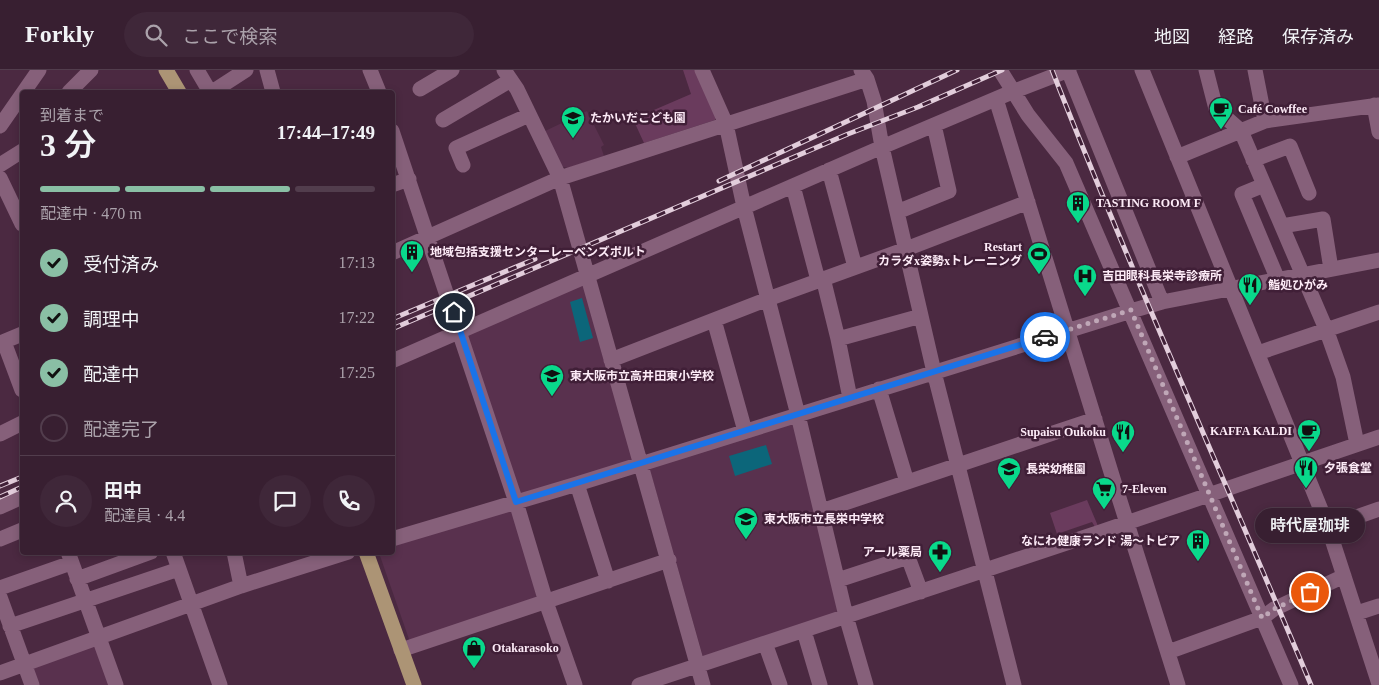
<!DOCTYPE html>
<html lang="ja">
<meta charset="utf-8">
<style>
body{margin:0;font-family:"Times New Roman","Noto Sans JP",serif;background:#3f2739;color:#f1f3f6;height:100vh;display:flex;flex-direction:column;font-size:19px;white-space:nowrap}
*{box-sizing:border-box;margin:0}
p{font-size:16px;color:#aba2ab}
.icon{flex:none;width:28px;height:28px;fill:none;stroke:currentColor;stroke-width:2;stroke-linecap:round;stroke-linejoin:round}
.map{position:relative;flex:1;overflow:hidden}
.sheet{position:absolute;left:20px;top:20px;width:375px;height:465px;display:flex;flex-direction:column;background:#381f31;border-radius:5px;box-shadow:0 2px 8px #0003,0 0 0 1px #523d4d}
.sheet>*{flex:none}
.pin{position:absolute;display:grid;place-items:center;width:42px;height:42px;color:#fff;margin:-21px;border:2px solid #fff;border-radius:50%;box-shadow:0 1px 5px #0007}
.courier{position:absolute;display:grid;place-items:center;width:50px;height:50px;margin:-25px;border:4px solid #1a73e8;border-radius:50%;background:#fff;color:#222;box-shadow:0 1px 6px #0007}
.bubble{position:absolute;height:35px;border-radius:18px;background:#381f31;box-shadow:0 2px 8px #0003,0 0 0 1px #523d4d;font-size:16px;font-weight:600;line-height:35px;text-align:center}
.overview em{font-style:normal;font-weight:600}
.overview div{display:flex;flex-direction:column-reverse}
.overview{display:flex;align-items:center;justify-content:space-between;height:85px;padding:0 20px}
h1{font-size:32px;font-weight:600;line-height:38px}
.bar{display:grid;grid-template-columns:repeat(4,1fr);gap:8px 5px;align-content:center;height:60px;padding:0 20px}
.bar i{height:6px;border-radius:4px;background:#523d4d}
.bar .on{background:#8abfa5}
.bar p{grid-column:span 4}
.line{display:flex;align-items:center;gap:12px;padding:0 20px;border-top:1px solid #523d4d}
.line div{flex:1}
.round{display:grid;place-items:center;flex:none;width:52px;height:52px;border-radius:26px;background:#3f2739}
ol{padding:0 20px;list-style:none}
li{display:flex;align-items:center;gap:15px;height:55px}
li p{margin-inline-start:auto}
li .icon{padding:5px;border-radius:50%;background:#8abfa5;color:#111;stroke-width:4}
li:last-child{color:#aba2ab}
li i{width:28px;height:28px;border:2px solid #523d4d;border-radius:50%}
header{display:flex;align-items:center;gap:30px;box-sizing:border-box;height:70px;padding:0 25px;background:#381f31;border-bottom:1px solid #523d4d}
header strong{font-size:24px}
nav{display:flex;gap:28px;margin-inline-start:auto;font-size:18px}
.search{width:350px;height:45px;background:#3f2739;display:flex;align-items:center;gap:12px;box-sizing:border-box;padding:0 18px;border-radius:28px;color:#aba2ab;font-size:19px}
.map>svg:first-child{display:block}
.built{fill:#59314e}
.green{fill:#6a3b5d}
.water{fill:#0c667a}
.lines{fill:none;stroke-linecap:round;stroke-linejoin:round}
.minor{stroke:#86607a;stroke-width:15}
.major{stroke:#ac9475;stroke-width:15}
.rail-casing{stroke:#e2cddb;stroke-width:5}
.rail{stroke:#401f37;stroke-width:3;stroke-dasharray:9;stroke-linecap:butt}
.done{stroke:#bfa7b7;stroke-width:5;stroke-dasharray:0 9}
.route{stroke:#1a73e8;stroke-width:6}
.labels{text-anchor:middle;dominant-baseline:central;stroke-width:5;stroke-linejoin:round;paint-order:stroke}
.poi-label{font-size:12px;font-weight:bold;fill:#fdebf7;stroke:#401f37;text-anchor:start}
</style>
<header>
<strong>Forkly</strong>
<div class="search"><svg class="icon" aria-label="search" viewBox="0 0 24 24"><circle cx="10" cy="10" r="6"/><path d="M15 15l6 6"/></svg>ここで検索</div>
<nav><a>地図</a><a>経路</a><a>保存済み</a></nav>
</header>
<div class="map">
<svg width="1379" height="615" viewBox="0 0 1379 615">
<rect width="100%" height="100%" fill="#4b2941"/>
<path class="built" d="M587,41L604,75L601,77L604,86L568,98L559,96L543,62Z
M585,214L637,390L519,428L466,264Z
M793,353L840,543L703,587L649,397Z
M507,439L512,442L542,529L410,572L379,483L392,482L393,476Z
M90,575L97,577L111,615H38L32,599Z"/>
<path class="green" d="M683,0H697L716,47L715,50L644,73L633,49L691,24Z
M1087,430L1098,456L1095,457L1092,452L1057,464L1050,443Z"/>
<path class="water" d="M582,228L593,268L580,272L570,232Z
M766,375L772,394L735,406L729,386Z"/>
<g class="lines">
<path class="minor" d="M197,0L210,22
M267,0L273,22
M370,0L379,22
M504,0L517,19L560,108L703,615
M702,0L726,54L744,137L798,345L846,546L866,615
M861,0L867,9L874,31L882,77L934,302L1014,615
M1000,0L1028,45L1066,93L1291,615
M1068,0L1162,232
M1142,0L1328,457L1379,614
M1206,0L1216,39L1241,61L1326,259L1343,307L1357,374
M1255,0L1265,51
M420,19L452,0
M69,22L91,0
M212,22L246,0
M996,29L1115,415L1178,615
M1374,35L1379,62
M443,50L511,10
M0,56L39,0
M392,61L516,432L546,532L575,615
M1177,87L1265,51L1379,35
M1253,90L1290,76L1309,123
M0,95L22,81
M463,95L456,78L529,45
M829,100L855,197
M0,108L22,154
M392,115L409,109
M1264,115L1242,124L1278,210
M793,116L818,210
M897,142L949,121L934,55
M1282,156L1323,149L1331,199
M392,183L560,108L867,9
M823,208L838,269L850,328
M714,250L745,361
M838,269L921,246
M4,272L22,320
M0,273L22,264
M1258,283L1379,242
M611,290L768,229L906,179L1028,132
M392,291L882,77L1012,22L1069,0
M879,319L907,412
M0,364L22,353
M577,414L608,511
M0,437L22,427
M821,441L1095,349
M1328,457L1379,439
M0,469L22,460
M392,469L577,414L1131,241L1162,232L1379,190
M68,482L116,615
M173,482L220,615
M234,482L241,516
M77,509L151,482
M838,510L908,487L921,522
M0,518L71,493
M0,527L32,615
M1357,543L1379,536
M10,556L179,499
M804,561L820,615
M765,573L780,615
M401,580L669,490
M1168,582L1262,548L1274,539L1344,506
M0,603L241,516L348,482
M639,615L1097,463L1379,367"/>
<path class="major" d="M166,0L179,22
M366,482L414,615"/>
<g class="rail-casing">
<path id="rail" d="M1052,0C1133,207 1225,410 1311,615
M719,111L957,0
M392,249L535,189
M392,259L848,64L918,37L1002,0
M0,416L22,407
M0,427L22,417"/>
</g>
<use href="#rail" class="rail"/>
</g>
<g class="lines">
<path class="done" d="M1045,267L1131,240L1262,548L1274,539L1310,522"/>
<path class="route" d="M454,242L516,432L1045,267"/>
</g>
<defs>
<g id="cafe-pin" transform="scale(1.25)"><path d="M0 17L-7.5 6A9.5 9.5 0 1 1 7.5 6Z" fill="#09d98b" stroke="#401f37"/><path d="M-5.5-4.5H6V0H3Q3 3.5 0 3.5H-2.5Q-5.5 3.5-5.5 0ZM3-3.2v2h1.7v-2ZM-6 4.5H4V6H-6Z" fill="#111"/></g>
<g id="school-pin" transform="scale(1.25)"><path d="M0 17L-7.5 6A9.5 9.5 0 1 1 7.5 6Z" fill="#09d98b" stroke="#401f37"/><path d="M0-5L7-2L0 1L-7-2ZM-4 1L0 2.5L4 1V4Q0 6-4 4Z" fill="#111"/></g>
<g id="building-pin" transform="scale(1.25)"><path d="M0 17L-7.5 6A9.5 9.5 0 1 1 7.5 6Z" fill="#09d98b" stroke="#401f37"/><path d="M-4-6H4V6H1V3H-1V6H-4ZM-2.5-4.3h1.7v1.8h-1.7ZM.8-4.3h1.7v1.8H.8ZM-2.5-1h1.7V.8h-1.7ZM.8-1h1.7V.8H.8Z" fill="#111"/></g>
<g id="stadium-pin" transform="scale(1.25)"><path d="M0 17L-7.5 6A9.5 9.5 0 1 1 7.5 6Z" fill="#09d98b" stroke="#401f37"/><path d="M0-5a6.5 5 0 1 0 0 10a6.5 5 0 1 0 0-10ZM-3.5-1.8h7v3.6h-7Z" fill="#111"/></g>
<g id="hospital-pin" transform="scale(1.25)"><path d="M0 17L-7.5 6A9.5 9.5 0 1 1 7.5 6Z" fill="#09d98b" stroke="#401f37"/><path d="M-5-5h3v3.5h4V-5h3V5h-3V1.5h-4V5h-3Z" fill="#111"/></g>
<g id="restaurant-pin" transform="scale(1.25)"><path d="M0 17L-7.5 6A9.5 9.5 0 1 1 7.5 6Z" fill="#09d98b" stroke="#401f37"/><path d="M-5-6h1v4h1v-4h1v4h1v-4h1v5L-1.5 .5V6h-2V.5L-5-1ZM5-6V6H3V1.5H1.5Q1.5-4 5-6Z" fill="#111"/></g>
<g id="supermarket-pin" transform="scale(1.25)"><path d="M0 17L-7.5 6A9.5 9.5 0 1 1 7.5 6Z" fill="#09d98b" stroke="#401f37"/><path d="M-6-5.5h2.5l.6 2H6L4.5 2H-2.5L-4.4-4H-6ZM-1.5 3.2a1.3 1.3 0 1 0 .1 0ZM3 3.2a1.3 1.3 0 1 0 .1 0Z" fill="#111"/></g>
<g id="pharmacy-pin" transform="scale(1.25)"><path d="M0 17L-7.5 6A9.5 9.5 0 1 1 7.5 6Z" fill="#09d98b" stroke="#401f37"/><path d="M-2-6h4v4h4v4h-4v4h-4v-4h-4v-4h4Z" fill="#111"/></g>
<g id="shop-pin" transform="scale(1.25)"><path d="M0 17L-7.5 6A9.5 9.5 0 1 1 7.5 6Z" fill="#09d98b" stroke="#401f37"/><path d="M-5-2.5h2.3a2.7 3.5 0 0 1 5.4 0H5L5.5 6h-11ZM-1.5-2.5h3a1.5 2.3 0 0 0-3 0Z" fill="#111"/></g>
</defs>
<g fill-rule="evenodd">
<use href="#cafe-pin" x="1221" y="39"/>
<use href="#school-pin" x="573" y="48"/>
<use href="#building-pin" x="1078" y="133"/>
<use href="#building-pin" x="412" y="182"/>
<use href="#stadium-pin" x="1039" y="184"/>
<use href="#hospital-pin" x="1085" y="206"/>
<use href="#restaurant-pin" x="1250" y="215"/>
<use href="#school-pin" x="552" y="306"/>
<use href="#cafe-pin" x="1309" y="361"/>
<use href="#restaurant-pin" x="1123" y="362"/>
<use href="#restaurant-pin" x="1306" y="398"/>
<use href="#school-pin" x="1009" y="399"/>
<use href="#supermarket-pin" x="1104" y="419"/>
<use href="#school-pin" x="746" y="449"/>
<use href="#building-pin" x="1198" y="471"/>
<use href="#pharmacy-pin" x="940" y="482"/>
<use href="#shop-pin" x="474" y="578"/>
</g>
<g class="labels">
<g class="poi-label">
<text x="1238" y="39">Café Cowffee</text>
<text x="590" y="48">たかいだこども園</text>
<text x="1096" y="133">TASTING ROOM F</text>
<text x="1022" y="177" text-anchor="end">Restart<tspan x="1022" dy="14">カラダx姿勢xトレーニング</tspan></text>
<text x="430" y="182">地域包括支援センターレーベンズポルト</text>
<text x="1102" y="206">吉田眼科長栄寺診療所</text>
<text x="1268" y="215">鮨処ひがみ</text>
<text x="570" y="306">東大阪市立高井田東小学校</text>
<text x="1292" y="361" text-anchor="end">KAFFA KALDI</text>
<text x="1106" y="362" text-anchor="end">Supaisu Oukoku</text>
<text x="1324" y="398">夕張食堂</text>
<text x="1026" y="399">長栄幼稚園</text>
<text x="1122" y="419">7-Eleven</text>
<text x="764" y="449">東大阪市立長栄中学校</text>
<text x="1180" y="471" text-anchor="end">なにわ健康ランド 湯～トピア</text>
<text x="922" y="482" text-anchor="end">アール薬局</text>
<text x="492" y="578">Otakarasoko</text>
</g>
</g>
</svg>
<div class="pin" style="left:1310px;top:522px;background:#ea580c"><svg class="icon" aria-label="bag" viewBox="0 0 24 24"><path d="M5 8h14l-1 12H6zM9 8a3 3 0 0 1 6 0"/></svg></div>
<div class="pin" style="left:454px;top:242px;background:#1f2937"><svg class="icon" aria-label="home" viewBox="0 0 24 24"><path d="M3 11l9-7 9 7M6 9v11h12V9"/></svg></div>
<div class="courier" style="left:1045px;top:267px"><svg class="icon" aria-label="car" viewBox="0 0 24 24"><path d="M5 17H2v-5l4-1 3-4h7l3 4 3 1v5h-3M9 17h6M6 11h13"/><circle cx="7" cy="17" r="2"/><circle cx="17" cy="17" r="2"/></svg></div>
<div class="bubble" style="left:1255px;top:438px;width:110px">時代屋珈琲</div>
<section class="sheet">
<div class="overview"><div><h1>3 分</h1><p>到着まで</p></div><em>17:44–17:49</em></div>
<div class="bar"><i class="on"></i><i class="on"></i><i class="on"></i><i></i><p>配達中 · 470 m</p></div>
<ol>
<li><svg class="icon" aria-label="check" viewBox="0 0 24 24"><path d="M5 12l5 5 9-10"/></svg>受付済み<p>17:13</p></li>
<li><svg class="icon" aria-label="check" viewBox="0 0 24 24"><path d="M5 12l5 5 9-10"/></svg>調理中<p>17:22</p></li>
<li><svg class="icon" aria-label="check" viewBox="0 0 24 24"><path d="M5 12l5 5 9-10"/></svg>配達中<p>17:25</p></li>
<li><i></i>配達完了</li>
</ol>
<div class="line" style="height:90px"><a class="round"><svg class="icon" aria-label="person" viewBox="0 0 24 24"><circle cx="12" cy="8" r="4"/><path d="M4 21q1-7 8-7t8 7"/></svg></a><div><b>田中</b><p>配達員 · 4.4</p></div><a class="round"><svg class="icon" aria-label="chat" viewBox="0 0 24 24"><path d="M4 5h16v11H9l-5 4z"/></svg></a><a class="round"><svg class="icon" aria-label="phone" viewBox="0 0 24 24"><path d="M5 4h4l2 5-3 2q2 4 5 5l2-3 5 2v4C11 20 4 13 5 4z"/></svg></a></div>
</section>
</div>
